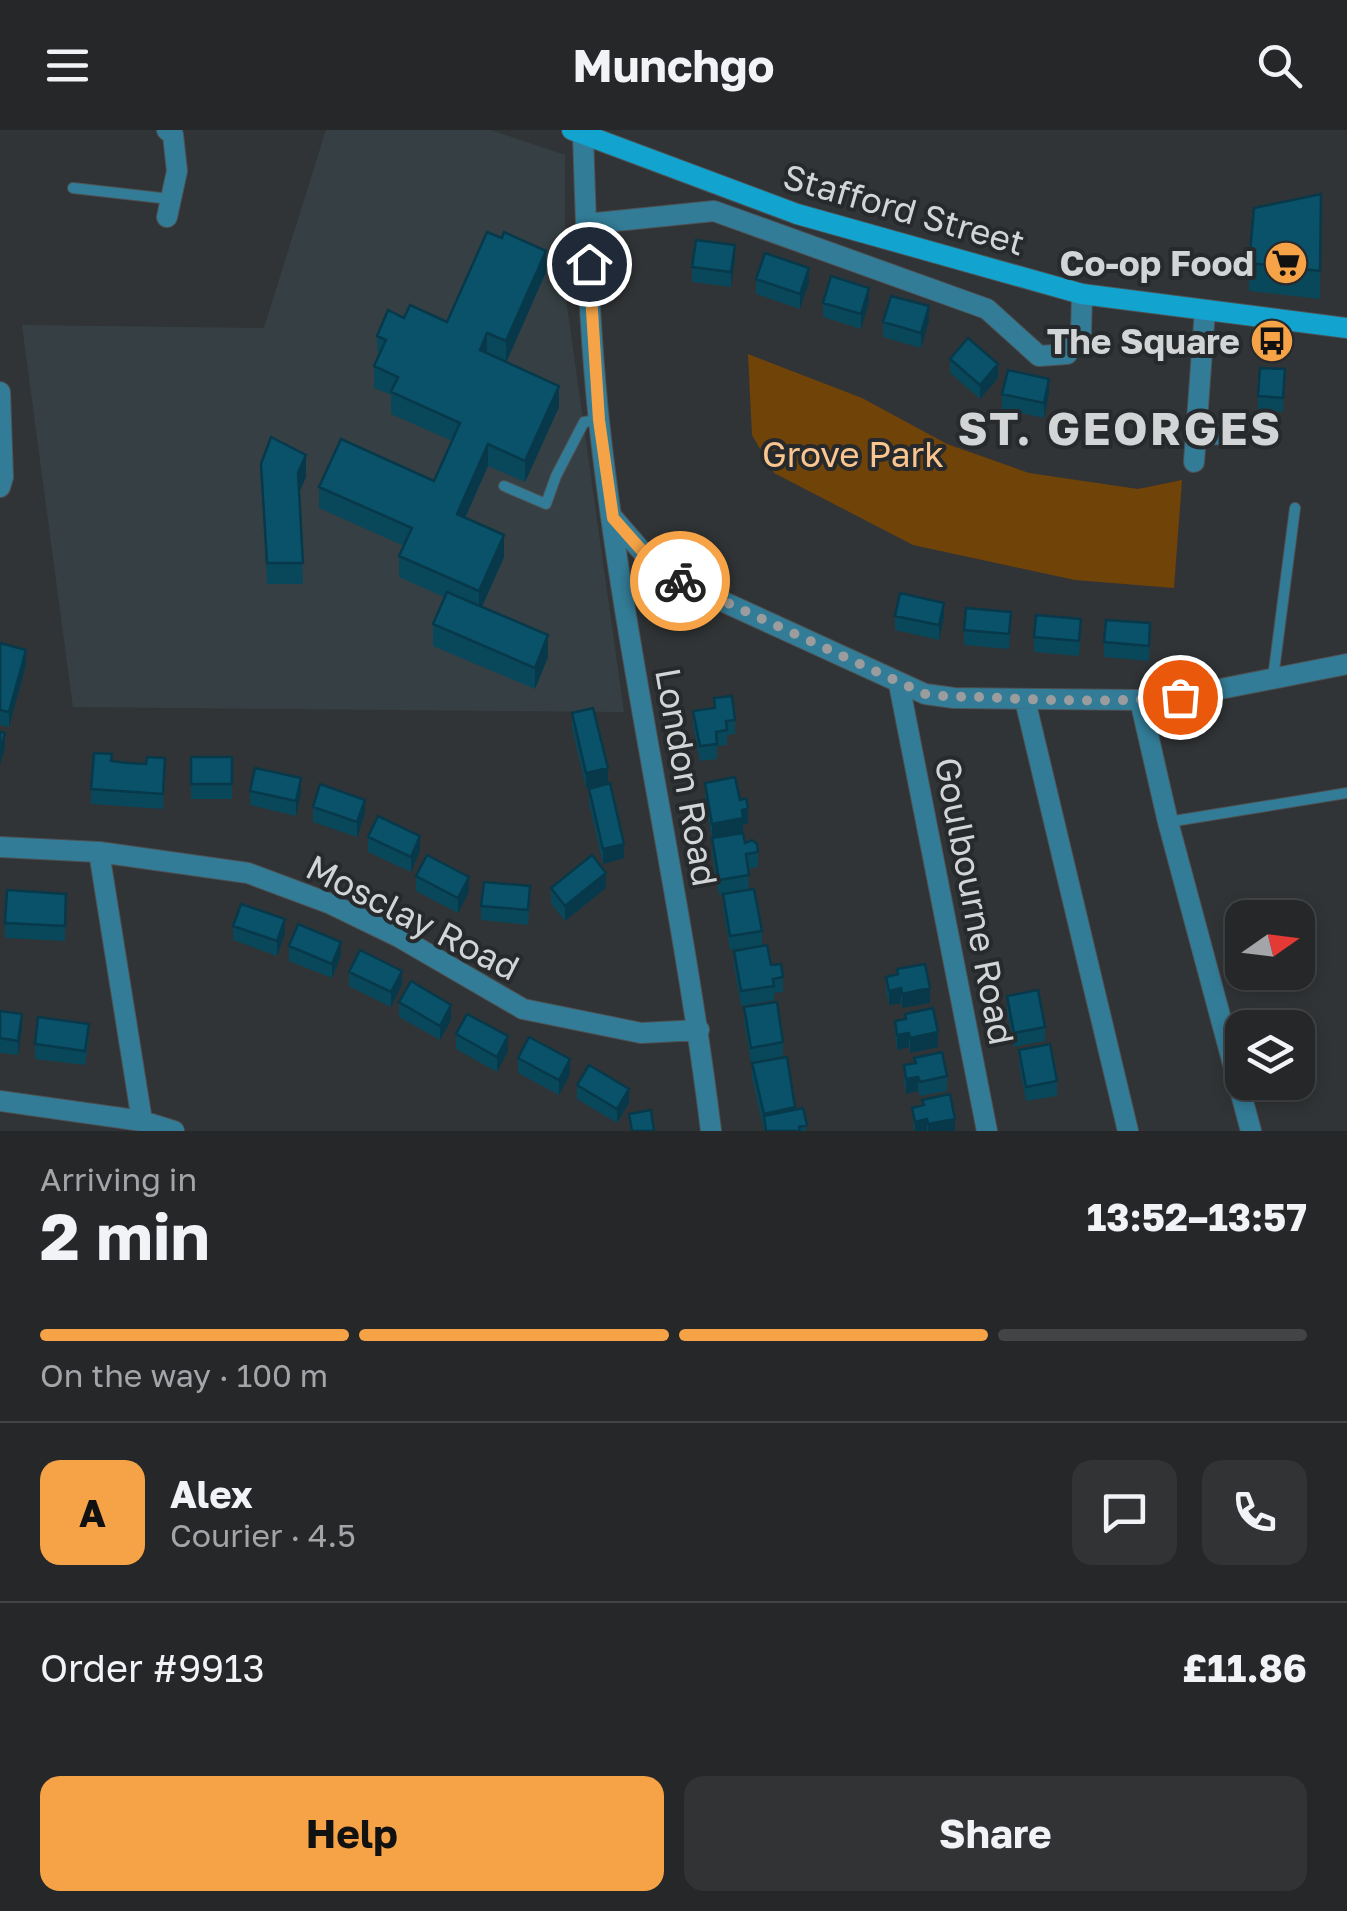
<!DOCTYPE html>
<meta charset="utf-8">
<style>
body{margin:0;font-family:"Golos Text",sans-serif;background:#313334;color:#f1f3f6;height:100vh;display:flex;flex-direction:column;font-size:38px;white-space:nowrap}
*{box-sizing:border-box;margin:0}
p{font-size:32px;color:#a3a5a8}
.icon{flex:none;width:55px;height:55px;fill:none;stroke:currentColor;stroke-width:2;stroke-linecap:round;stroke-linejoin:round}
.map{position:relative;height:1001px;overflow:hidden}
.sheet{display:flex;flex-direction:column;background:#252728;flex:1}
.sheet>*{flex:none}
.needle{width:65px;rotate:76deg}
.buttons{position:absolute;left:1225px;top:770px;display:grid;gap:20px}
.buttons a{display:grid;place-items:center;width:90px;height:90px;border-radius:20px;background:#252728;box-shadow:0 5px 15px #0003,0 0 0 2px #424445;font-size:50px}
.pin{position:absolute;display:grid;place-items:center;width:85px;height:85px;color:#fff;margin:-42px;border:5px solid #fff;border-radius:50%;box-shadow:0 2px 10px #0007}
.courier{position:absolute;display:grid;place-items:center;width:100px;height:100px;margin:-50px;border:8px solid #f5a346;border-radius:50%;background:#fff;color:#222;box-shadow:0 2px 12px #0007}
.headline em{font-style:normal;font-weight:700}
.headline div{display:flex;flex-direction:column-reverse}
.headline{display:flex;align-items:center;justify-content:space-between;height:170px;padding:0 40px}
h1{font-size:65px;font-weight:700;line-height:75px}
.bar{display:grid;grid-template-columns:repeat(4,1fr);gap:15px 10px;align-content:center;height:120px;padding:0 40px}
.bar i{height:12px;border-radius:8px;background:#424445}
.bar .on{background:#f5a346}
.bar p{grid-column:span 4}
.line{display:flex;align-items:center;gap:25px;padding:0 40px;border-top:2px solid #424445}
.line div{flex:1}
.round{display:grid;place-items:center;flex:none;width:105px;height:105px;border-radius:20px;background:#313334}
.primary-button{display:flex;gap:20px;margin-top:auto;padding:20px 40px}
.primary-button a{flex:1;height:115px;border-radius:20px;background:#f5a346;color:#111;font-size:40px;font-weight:700;line-height:115px;text-align:center}
.primary-button a+a{background:#313334;color:#f1f3f6}
header{display:flex;justify-content:space-between;align-items:center;height:130px;padding:0 40px;background:#252728;font-size:45px;font-weight:700}
.map>svg:first-child{display:block}
.built{fill:#364044}
.green{fill:#704309}
.lines{fill:none;stroke-linecap:round;stroke-linejoin:round}
.lane-casing{stroke:#4e5153;stroke-width:12}
.street-casing{stroke:#4e5153;stroke-width:22}
.secondary-casing{stroke:#4e5153;stroke-width:22}
.lane{stroke:#337c97;stroke-width:10}
.street{stroke:#337c97;stroke-width:20}
.secondary{stroke:#12a3cf;stroke-width:20}
.wall{fill:#09475a}
.shaded-wall{fill:#07394a}
.building{fill:#0a5269;stroke:#07394a;stroke-width:2.5}
.done{stroke:#9a9c9d;stroke-width:10;stroke-dasharray:0 18}
.route{stroke:#f5a346;stroke-width:12}
.labels{text-anchor:middle;dominant-baseline:central;stroke-width:8;stroke-linejoin:round;paint-order:stroke}
.street-label{font-size:35px;fill:#d2d4d5;stroke:#272a2c}
.poi-label{font-size:35px;font-weight:bold;fill:#d2d4d5;stroke:#272a2c;text-anchor:end}
.park-label{font-size:35px;fill:#fbc58f;stroke:#272a2c}
.district-label{font-size:45px;font-weight:bold;letter-spacing:2.5px;fill:#d2d4d5;stroke:#272a2c}
</style>
<header><svg class="icon" aria-label="menu" viewBox="0 0 24 24"><path d="M4 6h16M4 12h16M4 18h16"/></svg>Munchgo<svg class="icon" aria-label="search" viewBox="0 0 24 24"><circle cx="10" cy="10" r="6"/><path d="M15 15l6 6"/></svg></header>
<div class="map">
<svg width="1347" height="1001" viewBox="0 0 1347 1001">
<rect width="100%" height="100%" fill="#313436"/>
<path class="built" d="M326,0H491L565,25V162L624,582L73,577L22,195L264,198Z"/>
<path class="green" d="M748,224L862,268L947,314L1029,343L1138,359L1182,350L1174,458L1075,450L913,415L774,343L752,305Z"/>
<g class="lines">
<g class="lane-casing">
<path id="lane" d="M73,58L170,69
M504,356L546,374L556,346L584,292L598,290
M1273,548L1295,378
M1168,692L1347,663"/>
</g>
<g class="street-casing">
<path id="street" d="M167,0L173,5L177,41L167,87
M583,4C586,99 589,196 599,291C625,530 682,763 711,1001
M586,94L714,81L987,179L1039,226L1067,224L1081,204L1082,164
M0,262L3,347L0,357
M1196,303L1228,305
M1194,332L1205,180
M613,388L652,433L678,451L925,564L954,568L1140,570L1180,567L1347,534
M899,554L987,1001
M1025,570L1128,1001
M1140,570L1168,692L1251,1001
M0,717L99,722L142,991
M99,722L248,743L331,774L399,807L523,879L641,903L699,900
M0,971L142,991L174,1001"/>
</g>
<g class="secondary-casing">
<path id="secondary" d="M572,0L797,84L1082,164L1347,198"/>
</g>
<use href="#lane" class="lane"/>
<use href="#street" class="street"/>
<use href="#secondary" class="secondary"/>
</g>
<path class="wall" d="M1321,64L1320,169L1249,161V133Z
M735,129L731,157L692,152V137Z
M546,142L506,232L559,277L525,352L488,336L465,388L504,427L482,477L548,527L535,559L433,516V494L444,467L399,447V426L404,416L319,378V357L434,351L452,311L391,284V265L374,258V236L378,228L377,206L404,188L447,192Z
M756,149L809,153L800,179L756,164Z
M869,172L861,199L823,187V173Z
M929,191L921,218L883,207V192Z
M950,229L998,248L980,269L950,243Z
M1285,254L1283,282L1258,281V266Z
M1049,263L1044,288L1002,279V264Z
M261,334L306,347L299,362L303,454H267Z
M895,486L944,487L939,510L895,500Z
M1011,496L1009,519L964,515V500Z
M1081,503L1079,526L1034,522V507Z
M1150,508L1149,531L1104,527V512Z
M0,513L26,535L9,597L0,595Z
M714,568L735,590V604L727,605V615L717,616V629L700,631L693,596V581L714,578Z
M572,583L608,653L586,658L572,598Z
M191,627H232V669H191Z
M112,632L165,643L163,679L91,674V659Z
M705,653L740,670L748,693L743,695L745,713L758,722V737L748,739L749,760L762,801V816L730,820L723,779V764L719,765L712,723V709L705,668Z
M589,659L624,728L603,734L589,673Z
M250,661L301,663L296,686L250,675Z
M313,677L365,684L357,707L313,692Z
M368,707L420,721L411,742L368,722Z
M416,746L469,762L458,783L416,761Z
M551,758H606L565,791L551,773Z
M66,764L65,811L5,808V793Z
M530,771L528,795L481,790V776Z
M233,796L285,804L277,826L233,810Z
M289,816L341,826L332,848L289,831Z
M734,821L771,835L783,847V862L774,863V870L741,876L734,836Z
M349,842L402,855L391,877L349,856Z
M886,847L930,873L902,878L901,873L889,875L886,862Z
M1007,866L1045,897V911L1014,917L1007,881Z
M399,872L451,890L440,910L399,887Z
M744,877L783,912V926L751,933L744,892Z
M0,881L22,899L18,925L0,923Z
M905,884L938,917L910,923L909,917L897,920L895,906V891L905,889Z
M456,904L508,921L497,942L456,919Z
M89,908L85,935L35,929V914Z
M1019,920L1057,951V966L1026,971L1019,935Z
M518,928L570,944L559,965L518,943Z
M914,928L947,946V961L920,966L918,961L906,964L904,950V935L914,933Z
M752,933L795,980L807,1001H764L752,948Z
M577,955L629,973L617,993L577,969Z
M922,970L955,1001H914L912,978L922,976Z"/>
<path class="shaded-wall" d="M735,115V129L731,157V142Z
M546,121V142L506,233V211Z
M809,138V153L800,179V164Z
M869,158V172L861,199V184Z
M929,176V191L921,218V203Z
M487,203V225L480,220Z
M998,234V248L980,269V255Z
M1049,249V263L1044,288V273Z
M559,256V277L525,352V331Z
M488,314V336L457,406V384Z
M306,325V347L298,365V343Z
M504,405V427L479,483V461Z
M944,473V487L939,510V495Z
M548,505V527L535,559V538Z
M26,520V535L9,597V582Z
M5,603V618L0,635V620Z
M608,638V653L586,658V643Z
M301,648V663L296,686V671Z
M365,670V684L357,707V692Z
M748,678V693L743,695V703L712,709V694Z
M420,706V721L411,742V727Z
M624,714V728L603,734V719Z
M606,743V758L565,791V776Z
M469,747V762L458,783V768Z
M285,789V804L277,826V811Z
M341,812V826L332,848V834Z
M402,841V855L391,877V862Z
M901,858V873L889,875V861Z
M930,858V873L902,878V864Z
M451,875V890L440,910V896Z
M22,884V899L18,925V911Z
M938,902V917L910,923V908Z
M909,903V917L897,920V905Z
M508,906V921L497,942V927Z
M570,929V944L559,965V950Z
M918,947V961L906,964V949Z
M629,959V973L617,993V979Z
M795,977V992L764,986V998V984Z
M927,989V1001H915V992Z
M955,989V1001H928V994Z"/>
<path class="building" d="M1321,64L1320,141L1249,133L1254,78Z
M487,102L502,108L504,102L546,121L506,211L487,203L480,220L559,256L525,331L488,314L457,384L504,405L479,461L399,426L412,398L319,357L341,309L434,351L460,293L391,262L398,247L374,236L386,210L377,206L388,180L404,188L410,175L447,192Z
M696,110L735,115L731,142L692,137Z
M765,123L809,138L800,164L756,149Z
M831,146L869,158L861,184L823,173Z
M891,166L929,176L921,203L883,192Z
M968,208L998,234L980,255L950,229Z
M1260,238L1285,239L1283,268L1258,266Z
M1008,240L1049,249L1044,273L1002,264Z
M271,307L306,325L298,343L303,433H267L261,334Z
M447,462L548,505L535,538L433,494Z
M900,463L944,473L939,495L895,486Z
M966,478L1011,482L1009,504L964,500Z
M1036,485L1081,489L1079,511L1034,507Z
M1106,490L1150,493L1149,516L1104,512Z
M0,513L26,520L9,582L0,580Z
M732,566L735,590L726,591L727,600L716,602L717,614L700,616L693,581L715,578L714,568Z
M593,578L608,638L586,643L572,583Z
M0,602L5,603L0,620Z
M94,623L112,624L111,631L128,633L146,634L147,627L165,628L163,664L91,659Z
M191,627H232V654H191Z
M255,638L301,648L296,671L250,661Z
M735,647L740,670L746,668L748,678L742,680L743,688L712,694L705,653Z
M610,653L624,714L603,719L589,659Z
M320,654L365,670L357,692L313,677Z
M378,686L420,706L411,727L368,707Z
M743,703L745,713L752,710L757,714L758,722L746,724L749,745L719,750L712,708Z
M427,725L469,747L458,768L416,746Z
M592,725L606,743L565,776L551,758Z
M484,752L530,756L528,780L481,776Z
M754,759L762,801L730,806L723,764Z
M7,760L66,764L65,796L5,793Z
M241,774L285,789L277,811L233,796Z
M298,794L341,812L332,834L289,816Z
M767,815L771,835L781,834L783,847L773,849L774,856L741,861L734,821Z
M360,820L402,841L391,862L349,842Z
M925,834L930,858L902,864L901,858L889,861L886,847L898,844L897,839Z
M411,851L451,875L440,896L399,872Z
M1038,860L1045,897L1014,903L1007,866Z
M777,872L783,912L751,918L744,877Z
M933,878L938,902L910,908L909,903L897,905L895,891L906,889L905,884Z
M0,881L22,884L18,911L0,908Z
M467,884L508,906L497,927L456,904Z
M38,887L89,894L85,921L35,914Z
M529,907L570,929L559,950L518,928Z
M1050,914L1057,951L1026,957L1019,920Z
M942,922L947,946L920,952L918,947L906,949L904,935L916,933L914,928Z
M787,927L795,977L764,984L752,933Z
M589,935L629,959L617,979L577,955Z
M950,964L955,989L928,994L927,989L915,992L912,978L924,975L922,970Z
M803,978L807,995L799,997L800,1001H766L764,986Z
M651,980L654,1001H632L629,984Z"/>
<g class="lines">
<path class="done" d="M680,451L925,564C951,568 976,566 1002,568C1061,571 1121,572 1180,567"/>
<path class="route" d="M589,134L599,290L613,388L652,432L680,451"/>
</g>
<defs>
<g id="supermarket-disc" transform="scale(2.25)"><circle r="9.5" fill="#f5a346" stroke="#272a2c"/><path d="M-6-5.5h2.5l.6 2H6L4.5 2H-2.5L-4.4-4H-6ZM-1.5 3.2a1.3 1.3 0 1 0 .1 0ZM3 3.2a1.3 1.3 0 1 0 .1 0Z" fill="#111"/></g>
<g id="bus-disc" transform="scale(2.25)"><circle r="9.5" fill="#f5a346" stroke="#272a2c"/><path d="M-5-6H5V4H4V6H2V4H-2V6H-4V4H-5ZM-3.5-4V0h7V-4ZM-3.5 1.2v1.5H-2V1.2ZM2 1.2v1.5H3.5V1.2Z" fill="#111"/></g>
</defs>
<g fill-rule="evenodd">
<use href="#supermarket-disc" x="1286" y="133"/>
<use href="#bus-disc" x="1272" y="211"/>
</g>
<g class="labels">
<g class="street-label">
<text transform="translate(904 79) rotate(16)">Stafford Street</text>
<text transform="translate(687 647) rotate(80)">London Road</text>
<text transform="translate(975 771) rotate(79)">Goulbourne Road</text>
<text transform="translate(413 787) rotate(27)">Mosclay Road</text>
</g>
<g class="poi-label">
<text x="1254" y="133">Co-op Food</text>
<text x="1240" y="211">The Square</text>
</g>
<g class="park-label">
<text x="853" y="324">Grove Park</text>
</g>
<g class="district-label">
<text x="1120" y="298">ST. GEORGES</text>
</g>
</g>
</svg>
<div class="buttons">
<a><svg class="needle" viewBox="-14 -14 28 28"><path d="M0-13l5 13h-10z" fill="#e53935"/><path d="M0 13l5-13h-10z" fill="#a3a5a8"/></svg></a>
<a><svg class="icon" aria-label="layers" viewBox="0 0 24 24"><path d="M12 4l9 5-9 5-9-5zM3 14l9 5 9-5"/></svg></a>
</div>
<div class="pin" style="left:1180px;top:567px;background:#ea580c"><svg class="icon" aria-label="bag" viewBox="0 0 24 24"><path d="M5 8h14l-1 12H6zM9 8a3 3 0 0 1 6 0"/></svg></div>
<div class="pin" style="left:589px;top:134px;background:#1f2937"><svg class="icon" aria-label="home" viewBox="0 0 24 24"><path d="M3 11l9-7 9 7M6 9v11h12V9"/></svg></div>
<div class="courier" style="left:680px;top:451px"><svg class="icon" aria-label="bike" viewBox="0 0 24 24"><circle cx="6" cy="16" r="4"/><circle cx="18" cy="16" r="4"/><path d="M6 16l4-8h5l3 8M10 8l3 8H6M13 5h3"/></svg></div>
</div>
<section class="sheet">
<div class="headline"><div><h1>2 min</h1><p>Arriving in</p></div><em>13:52–13:57</em></div>
<div class="bar"><i class="on"></i><i class="on"></i><i class="on"></i><i></i><p>On the way · 100 m</p></div>
<div class="line" style="height:180px"><b class="round" style="background:#f5a346;color:#111">A</b><div><b>Alex</b><p>Courier · 4.5</p></div><a class="round"><svg class="icon" aria-label="chat" viewBox="0 0 24 24"><path d="M4 5h16v11H9l-5 4z"/></svg></a><a class="round"><svg class="icon" aria-label="phone" viewBox="0 0 24 24"><path d="M5 4h4l2 5-3 2q2 4 5 5l2-3 5 2v4C11 20 4 13 5 4z"/></svg></a></div>
<div class="line" style="height:130px"><div>Order #9913</div><b>£11.86</b></div>
<div class="primary-button"><a>Help</a><a>Share</a></div>
</section>
